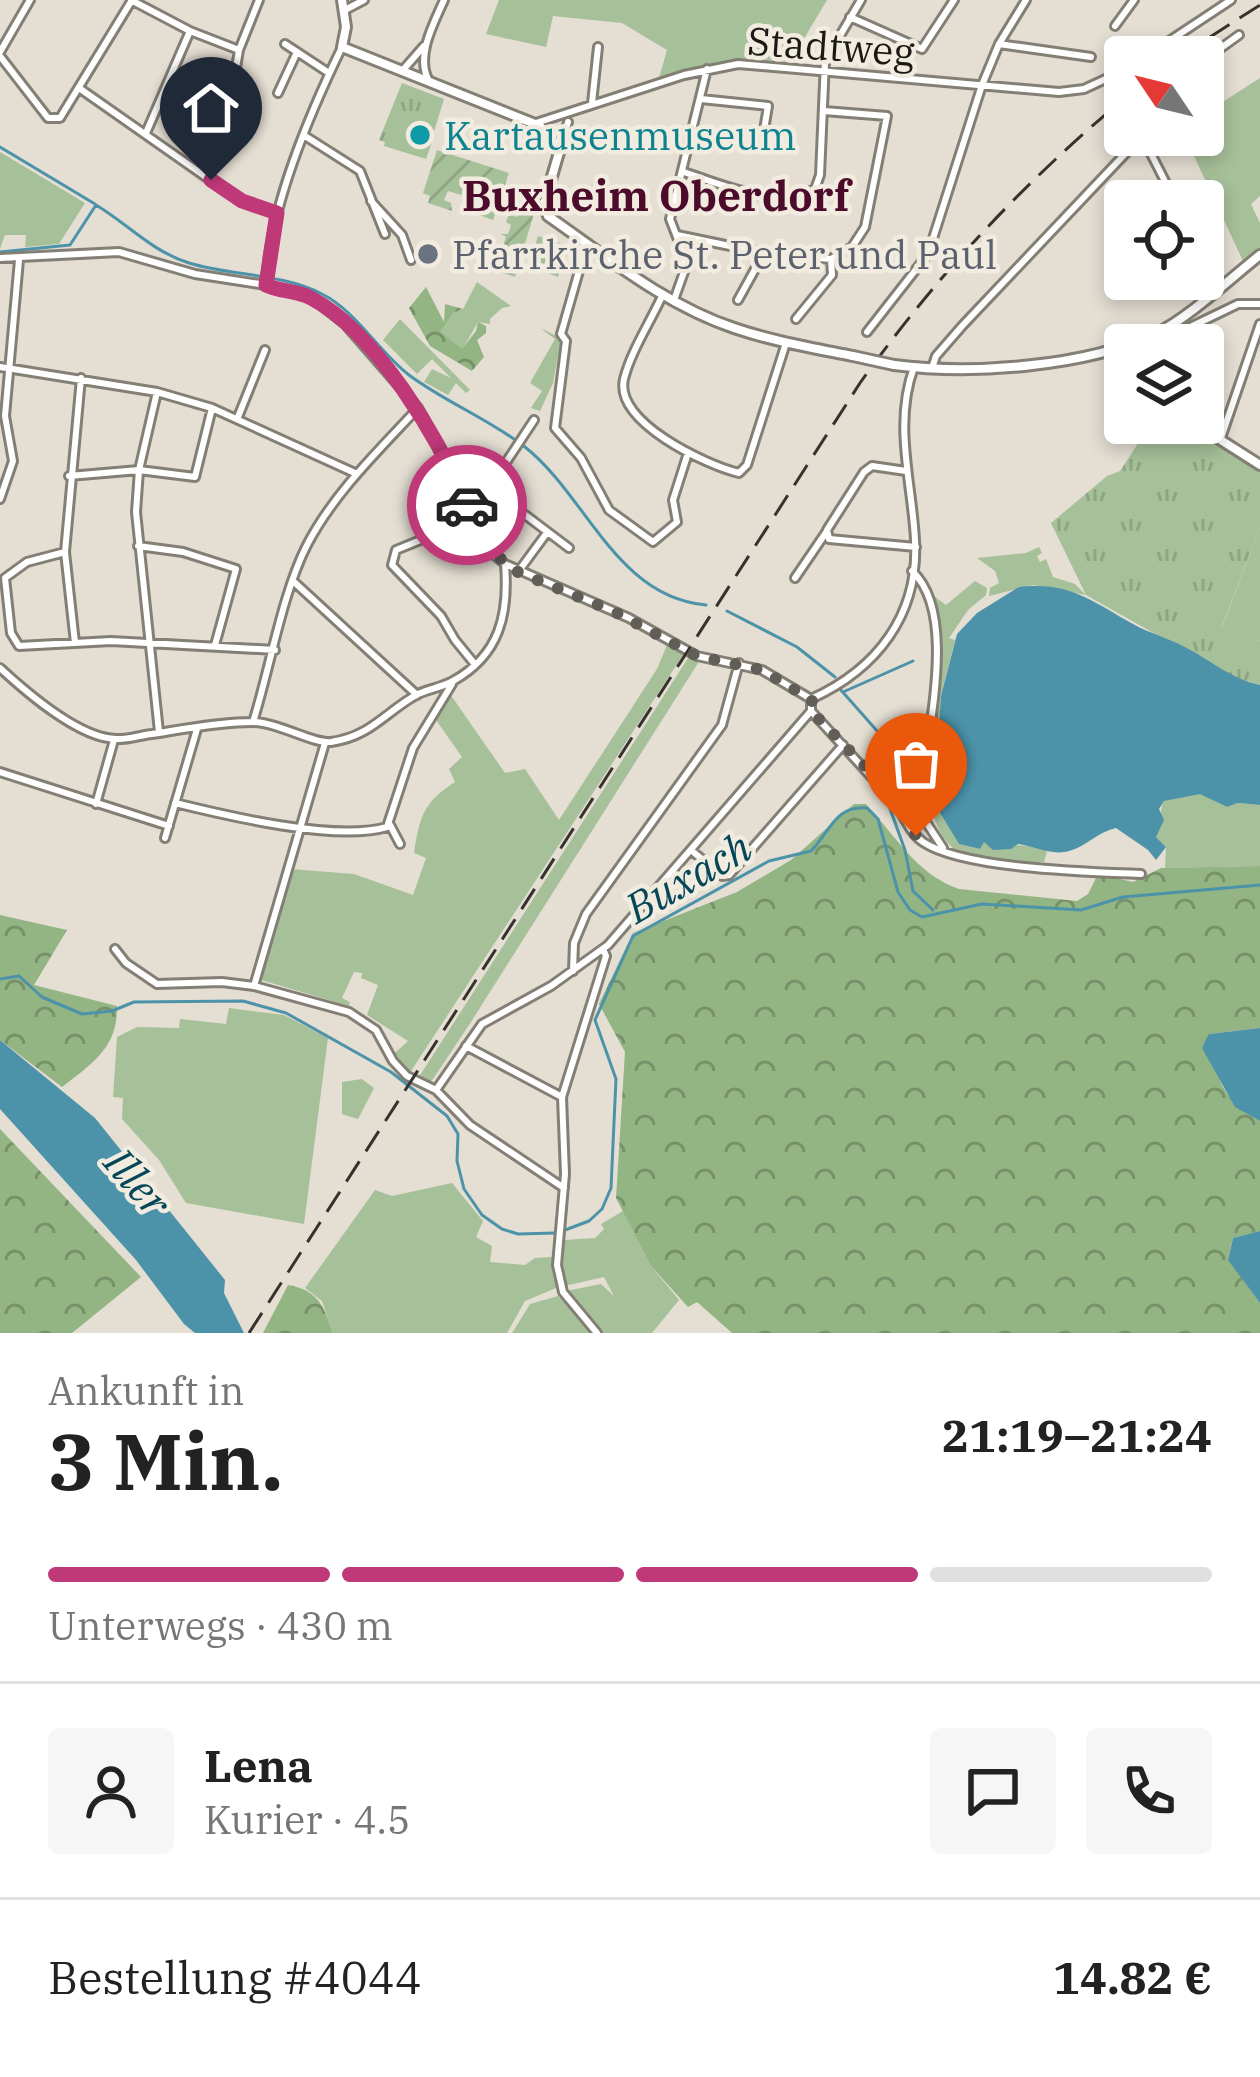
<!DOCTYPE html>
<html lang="de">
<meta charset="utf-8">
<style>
body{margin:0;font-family:"IBM Plex Serif",serif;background:#f6f6f6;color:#222;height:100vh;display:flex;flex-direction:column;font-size:45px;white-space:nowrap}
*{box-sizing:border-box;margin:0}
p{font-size:39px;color:#767676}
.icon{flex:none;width:66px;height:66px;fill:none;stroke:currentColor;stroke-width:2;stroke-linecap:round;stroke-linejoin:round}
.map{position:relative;height:1333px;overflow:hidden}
.drawer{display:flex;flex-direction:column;background:#fff;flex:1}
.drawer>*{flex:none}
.needle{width:78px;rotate:305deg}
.buttons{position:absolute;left:1104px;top:36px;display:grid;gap:24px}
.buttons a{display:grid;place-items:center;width:120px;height:120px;border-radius:12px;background:#fff;box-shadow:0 6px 18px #0003;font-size:60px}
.pin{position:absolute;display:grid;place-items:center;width:102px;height:102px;color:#fff;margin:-123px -51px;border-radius:50% 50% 50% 0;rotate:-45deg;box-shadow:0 0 12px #0007}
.pin .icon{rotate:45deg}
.courier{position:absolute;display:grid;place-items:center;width:120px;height:120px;margin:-60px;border:9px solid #bf3878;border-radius:50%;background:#fff;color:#222;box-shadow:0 3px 15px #0007}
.overview em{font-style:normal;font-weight:700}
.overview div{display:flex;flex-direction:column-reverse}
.overview{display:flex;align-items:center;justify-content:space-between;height:204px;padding:0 48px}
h1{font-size:78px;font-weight:700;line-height:90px}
.bar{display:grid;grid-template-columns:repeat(4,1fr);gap:18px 12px;align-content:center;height:144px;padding:0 48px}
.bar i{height:15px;border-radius:9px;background:#e0e0e0}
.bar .active{background:#bf3878}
.bar p{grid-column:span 4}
.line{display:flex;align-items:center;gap:30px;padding:0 48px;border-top:3px solid #e0e0e0}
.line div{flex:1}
.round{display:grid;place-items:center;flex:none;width:126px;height:126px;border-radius:12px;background:#f6f6f6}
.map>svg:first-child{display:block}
.grass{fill:#a6c099}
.forest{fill:url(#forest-crowns)}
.park{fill:url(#park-tufts)}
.garden{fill:url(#garden-furrows)}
.water{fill:#4c93aa}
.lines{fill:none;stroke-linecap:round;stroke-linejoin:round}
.stream{stroke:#4c93aa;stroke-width:3}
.minor-casing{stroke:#847f75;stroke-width:12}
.tertiary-casing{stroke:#847f75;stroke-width:14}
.minor{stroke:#fff;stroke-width:6}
.tertiary{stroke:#fff;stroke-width:8}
.rail{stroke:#36332e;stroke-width:3;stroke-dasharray:24 12;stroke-linecap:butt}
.tertiary-bridge-casing{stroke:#847f75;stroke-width:14;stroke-linecap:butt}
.tertiary-bridge{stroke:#fff;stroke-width:8}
.done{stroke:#615e58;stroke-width:12;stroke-dasharray:0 21.6}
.route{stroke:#bf3878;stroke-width:15}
.culture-dot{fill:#0f9aa8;stroke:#f1ebe0;stroke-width:4.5}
.worship-dot{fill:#6b7280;stroke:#f1ebe0;stroke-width:4.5}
.labels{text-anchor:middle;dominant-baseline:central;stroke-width:9;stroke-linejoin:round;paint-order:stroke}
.street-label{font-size:39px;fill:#1b1915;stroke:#f1ebe0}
.culture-label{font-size:39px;fill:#0d838f;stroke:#f1ebe0;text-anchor:start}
.worship-label{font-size:39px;fill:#5b616d;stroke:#f1ebe0;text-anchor:start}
.neighbourhood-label{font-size:42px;font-weight:bold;fill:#4c0b2b;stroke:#f1ebe0}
.water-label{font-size:42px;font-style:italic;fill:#054657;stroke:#f1ebe0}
</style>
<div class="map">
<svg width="1260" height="1333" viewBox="0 0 1260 1333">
<defs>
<pattern id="forest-crowns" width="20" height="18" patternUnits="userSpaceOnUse" patternTransform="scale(3)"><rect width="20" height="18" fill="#93b483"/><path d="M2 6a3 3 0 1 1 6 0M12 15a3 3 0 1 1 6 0" fill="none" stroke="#77926a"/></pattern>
<pattern id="park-tufts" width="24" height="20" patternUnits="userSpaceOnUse" patternTransform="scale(3)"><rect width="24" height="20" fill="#a6c099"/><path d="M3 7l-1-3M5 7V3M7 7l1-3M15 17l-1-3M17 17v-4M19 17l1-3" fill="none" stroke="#8ea483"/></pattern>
<pattern id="garden-furrows" width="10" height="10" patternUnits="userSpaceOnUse" patternTransform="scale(3)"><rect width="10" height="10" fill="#a6c099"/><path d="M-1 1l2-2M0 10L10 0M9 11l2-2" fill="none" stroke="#8ea483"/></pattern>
</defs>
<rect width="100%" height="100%" fill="#e4ded3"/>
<path class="grass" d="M499,0H827L790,62C743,58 704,64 659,78L667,50L622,23L553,16L546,47L486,34Z
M1260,78V196L1251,204L1260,223V249L1243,261L1187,141L1214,128L1207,112Z
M0,152L85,203L59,244L25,247L26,235H5L0,249Z
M538,236L567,245L558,277L529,266Z
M477,282L511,306L502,308L490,319V324L478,322L462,350L439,332L453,313L463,309Z
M400,319L470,390L466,393L456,383L448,395L424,382L432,369L451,378L432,359L417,374L383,340Z
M540,328L561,338L553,383L540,411L531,408L542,391L530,383L555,339Z
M1260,528V641L1222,627Z
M1039,547L1042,553L1037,556L1040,562L1046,559L1053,577L1075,584L1086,595L1033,585L989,596L990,588L999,583L995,571L977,558L1026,553Z
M975,581L987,588L986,595L968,610L949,638L955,640L941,696L934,801L959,844L980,849L983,842L1038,847L1047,852L1044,862C1021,862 982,864 961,853C904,823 941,701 941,649C941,630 935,612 931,594L946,605Z
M667,645L685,652L409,1074L395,1053L408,1041L367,1015L378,985L361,978L362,973L354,972L342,998L350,1002L349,1006L261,980L290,869L354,874L413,895L426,858L414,853C420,815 424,802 455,782L449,769L462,757L434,717L450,694L505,773L525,769L559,820L657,669Z
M690,655L700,660L471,1022L433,1079L427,1085L417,1080Z
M1200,793L1227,807L1238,803L1260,805V866L1165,868L1166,847L1156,837L1163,801Z
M229,1008L284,1015L328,1038L304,1224L186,1203L159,1160L122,1119L123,1098L113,1097L117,1037L137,1027L179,1028L180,1019L226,1024Z
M362,1079L374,1088L358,1119L342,1114V1082Z
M452,1183L483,1221L476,1237L492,1246L490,1262L525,1265L535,1258L553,1257L556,1288L525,1301L507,1333H333L322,1301L305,1288L375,1190L392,1196Z
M623,1211L651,1266L679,1300L652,1333H602L566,1291L601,1284L614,1296L604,1277L564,1286L559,1264L564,1240L595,1238L604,1229L601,1224Z
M558,1296L593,1333H512L530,1304Z"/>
<path class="forest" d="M426,287L444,322L445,304L463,309L453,313L440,332L462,349L476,331L478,322L486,326V333L477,340L484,357L472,371L430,346L409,308Z
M854,804H866C895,835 917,875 959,889L1077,901L1088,894L1098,874L1133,882L1161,868L1260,866V1028L1209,1034C1217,1077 1220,1099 1260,1121V1231L1233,1238L1228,1259L1260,1303V1333H732L697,1302L688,1307L651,1266L616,1198L625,1052L599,1004L633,933L737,892L791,860Z
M0,915L67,930L34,985L117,1006C118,1047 93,1063 62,1087L0,1040Z
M0,1129L141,1277L72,1333H0Z
M288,1285C318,1290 324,1306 333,1333H263Z"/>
<path class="park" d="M402,83L444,99L432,138L419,131L416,137L432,142L426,159L384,146L385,142L379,140Z
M1137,423H1184L1260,470V528L1222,626L1260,641V685L1228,675L1086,595L1051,523L1107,476L1120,471L1137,445L1132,433Z"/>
<path class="garden" d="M437,150L509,173L493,220L468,211L475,193L467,187L461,195L448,191L444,200L451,203L452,211L428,203L430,196L423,193Z
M512,202L535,210L515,277L495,270L506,237L501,234H508L511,225L506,222L509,214L517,217L520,210L511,206Z"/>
<path class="water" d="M1019,587C1069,581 1092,601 1133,624C1149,633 1168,638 1185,647C1211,661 1230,678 1260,685V805L1238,803L1227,807L1200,794L1164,801L1159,809L1164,820L1156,837L1166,847L1156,860L1148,850L1116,828C1097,832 1086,847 1069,851C1052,856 1034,846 1018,844L1011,849L993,850L984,842L980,849L959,844L933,801L941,696L957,634L977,613Z
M1260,1028V1121L1235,1107L1202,1048L1209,1034Z
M0,1040L95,1118L225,1280L224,1293L244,1333H195L184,1324L136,1260L0,1109Z
M1260,1231V1303L1228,1260L1233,1238Z"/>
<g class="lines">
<path class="stream" d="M0,147L95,204
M0,252L70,245L96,205C128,224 151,251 189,263C231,276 281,273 322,294C356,311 378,351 409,375C445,402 489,419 525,447C587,496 616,597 706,605
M727,611L797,647L835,677
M840,689L894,750L895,764L884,784
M843,692L913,661
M885,795L905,850L913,891L933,910
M0,979L19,976L42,997L82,1014L112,1011L134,1002L243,1001L286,1013L391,1072L447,1116L458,1134L457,1161L464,1189L482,1215L502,1229L518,1234L556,1233
M565,1230L589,1221L602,1209L611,1188L616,1079L595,1020L633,936L769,861L811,851C830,832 835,805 867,808L878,819L898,892L910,910L922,917L982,904L1081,910L1123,897L1260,885"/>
<g class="minor-casing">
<path id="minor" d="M131,0L190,31L239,50
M345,10L364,0
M850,17L922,49L954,0
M1115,26L1134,0
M285,44L329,73
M999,44L1091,57
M0,52L30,0
M0,56L48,118H60L132,0
M1145,57L1231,0
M1203,61L1239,35
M403,70L424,46
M428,79C416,55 434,23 444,0
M79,88L236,198L277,213
M278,93L297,52
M701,99L768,106L764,130
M592,103L598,47
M536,123L684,75L738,64L1059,92L1084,89L1125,70
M146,133L190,31
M305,136L360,171L385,234
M1142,136L1175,201
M560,149L568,122
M684,172C720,184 778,210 815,189L820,175L825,61L861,0
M209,176L223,145L239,50L259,0
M371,201L402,235L411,260
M677,235L764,253L831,259L852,247L865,227L887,116L824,111
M587,243L561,334L566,341L555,428L581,458L609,510L653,542L677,522L673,500L688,453
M1203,255L1219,286
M0,258L119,252L195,274L266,285L312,298L345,324L418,408L450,466L487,549L505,564L629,618L697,656L762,670L811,699
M1117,270L1125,263
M266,285C269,208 309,115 342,47
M663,294C651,321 631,351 624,379C614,422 706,465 739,473L747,465L786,343
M674,300L684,272L682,250L670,219L707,69
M738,300L764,253
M796,319L832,275L831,259
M1168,327L1180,332L1238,304H1260
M867,332L928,254L982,85L999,44L1026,0
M0,367L157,392L212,408L357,474
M932,368L936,356L963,325L1143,135
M157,392L139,470L136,512L159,732
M238,417L265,350
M1221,438L1260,324
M906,471L872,466L864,472L827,530L829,539L916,547
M69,476L139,470L195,477L212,408
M0,499L13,461L5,416L19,260
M467,505L493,482L534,420
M524,514L569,548
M472,519L396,550L392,565L441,616L455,640L473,662
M138,546L183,552L236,569L215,645
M65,552L27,562L5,578L11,633L19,646L111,641L275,650
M912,571C961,616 923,743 921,803L924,819L943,848
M518,572L546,534
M795,578L827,531
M293,581L417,695
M75,643L65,552L81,378
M0,668C26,692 78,738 116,739C127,740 141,735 152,734C184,729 220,722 252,722C278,722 313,744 331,742C372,736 386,711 418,694C429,689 442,687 453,681C500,655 509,614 505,564
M811,699V711L878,784C901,798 902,827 923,842C963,869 1090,872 1141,874
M811,699C877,669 919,615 915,540C912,481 893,425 914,367
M253,722C270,668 282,594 307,545C334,493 379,450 418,408
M0,772L169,826
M175,803C228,816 336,842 387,827L413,748L452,684
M96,804L114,740
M390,825L400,844
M165,838L197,729
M691,850L722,876L729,875L843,745
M115,949L126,963L157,984L222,982L254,986L349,1012L376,1030L393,1061L407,1076L436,1090L470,1125L564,1188
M573,971L574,943L586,914L722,725L739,663
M254,986L325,743
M466,1046L562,1097
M436,1090L482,1024L551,986L608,945L811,711
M597,1333L563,1292L557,1265L565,1174L562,1097L606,956L603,949"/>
</g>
<g class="tertiary-casing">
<path id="tertiary" d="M342,0L346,27L342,47L540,126L560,149L544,204L548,216C607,257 665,305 734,328C772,341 813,348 853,356
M1112,349L1125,371
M894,365C971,375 1087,367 1157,333C1188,318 1231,278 1260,255
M1194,423L1260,465"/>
</g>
<use href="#minor" class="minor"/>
<use href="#tertiary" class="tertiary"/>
<path class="rail" d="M1179,57L1260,5
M249,1333L860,383C937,275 1023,183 1125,98"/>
<g class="tertiary-bridge-casing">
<path id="tertiary-bridge" d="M853,356L894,365"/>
</g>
<use href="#tertiary-bridge" class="tertiary-bridge"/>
</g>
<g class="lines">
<path class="done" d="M467,505L487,548L518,572L615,612L697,656L762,670L812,700L811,711L894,796L916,836"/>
<path class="route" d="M211,180L242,201L277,213L266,285C280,292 296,290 311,298C377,333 438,437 467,505"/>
</g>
<circle class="culture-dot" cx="420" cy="135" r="12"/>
<circle class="worship-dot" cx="428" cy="254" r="12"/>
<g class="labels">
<g class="street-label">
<text transform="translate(831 46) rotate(4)">Stadtweg</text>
</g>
<g class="culture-label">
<text x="444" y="135">Kartausenmuseum</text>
</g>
<g class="worship-label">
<text x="452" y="254">Pfarrkirche St. Peter und Paul</text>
</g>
<g class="neighbourhood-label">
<text x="656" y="195">Buxheim Oberdorf</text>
</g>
<g class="water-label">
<text transform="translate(688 877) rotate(-30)">Buxach</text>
<text transform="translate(138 1182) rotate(49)">Iller</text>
</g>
</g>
</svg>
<div class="buttons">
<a><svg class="needle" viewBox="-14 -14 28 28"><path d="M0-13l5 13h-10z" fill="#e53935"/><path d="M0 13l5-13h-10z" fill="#767676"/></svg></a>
<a><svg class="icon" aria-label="locate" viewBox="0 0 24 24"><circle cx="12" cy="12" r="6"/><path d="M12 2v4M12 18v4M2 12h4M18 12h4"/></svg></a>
<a><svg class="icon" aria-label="layers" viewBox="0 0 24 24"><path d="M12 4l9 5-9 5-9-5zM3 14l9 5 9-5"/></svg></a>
</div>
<div class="pin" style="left:916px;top:836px;background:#ea580c"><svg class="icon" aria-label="bag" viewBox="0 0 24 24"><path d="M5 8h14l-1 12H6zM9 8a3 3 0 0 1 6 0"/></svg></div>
<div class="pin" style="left:211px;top:180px;background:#1f2937"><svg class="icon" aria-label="home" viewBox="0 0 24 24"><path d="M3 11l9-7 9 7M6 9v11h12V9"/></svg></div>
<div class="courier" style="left:467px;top:505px"><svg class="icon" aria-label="car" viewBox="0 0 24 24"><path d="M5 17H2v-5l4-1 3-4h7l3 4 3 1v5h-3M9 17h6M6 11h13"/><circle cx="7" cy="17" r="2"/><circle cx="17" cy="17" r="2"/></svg></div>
</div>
<section class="drawer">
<div class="overview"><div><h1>3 Min.</h1><p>Ankunft in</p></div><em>21:19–21:24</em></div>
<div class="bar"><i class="active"></i><i class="active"></i><i class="active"></i><i></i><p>Unterwegs · 430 m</p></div>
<div class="line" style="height:216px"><a class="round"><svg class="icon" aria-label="person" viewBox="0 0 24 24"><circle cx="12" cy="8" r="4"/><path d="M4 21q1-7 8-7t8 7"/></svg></a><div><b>Lena</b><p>Kurier · 4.5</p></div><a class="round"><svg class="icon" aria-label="chat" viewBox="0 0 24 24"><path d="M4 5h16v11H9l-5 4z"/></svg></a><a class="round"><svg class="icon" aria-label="phone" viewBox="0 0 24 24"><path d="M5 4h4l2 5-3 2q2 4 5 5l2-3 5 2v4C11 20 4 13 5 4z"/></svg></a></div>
<div class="line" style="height:156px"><div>Bestellung #4044</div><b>14.82 €</b></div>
</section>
